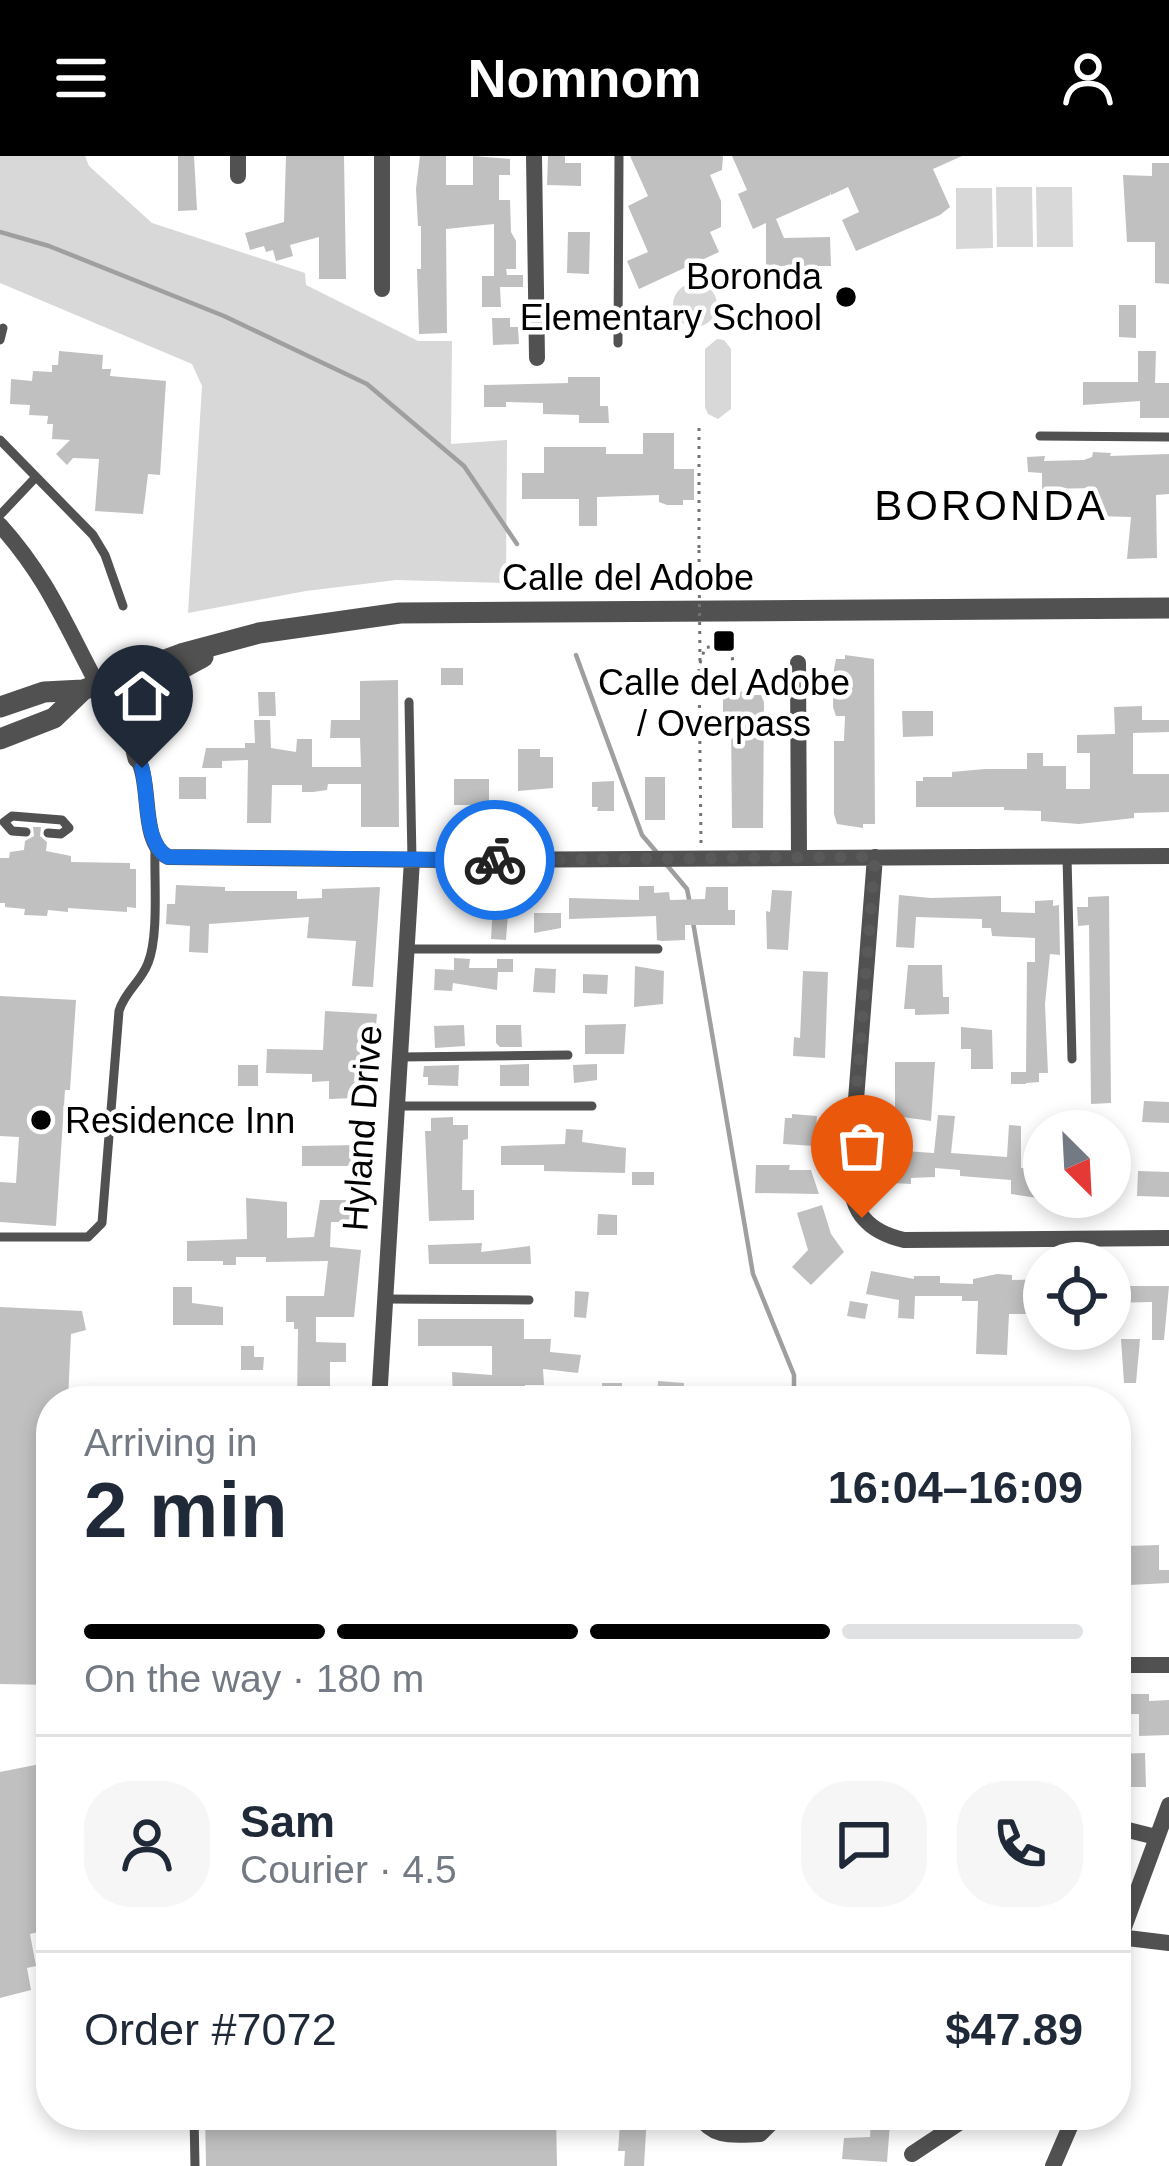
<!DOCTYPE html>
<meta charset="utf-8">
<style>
body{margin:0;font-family:Helvetica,sans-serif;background:#f6f6f7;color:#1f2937;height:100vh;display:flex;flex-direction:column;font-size:45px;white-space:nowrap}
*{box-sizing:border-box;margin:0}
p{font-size:39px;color:#747a83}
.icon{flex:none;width:66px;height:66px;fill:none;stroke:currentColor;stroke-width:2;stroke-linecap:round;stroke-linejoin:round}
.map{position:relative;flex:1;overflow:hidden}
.panel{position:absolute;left:36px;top:1230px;width:1095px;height:744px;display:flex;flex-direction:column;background:#fff;border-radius:48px;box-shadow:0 6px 18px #0003}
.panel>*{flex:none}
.needle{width:78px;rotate:156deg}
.tools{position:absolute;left:1023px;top:954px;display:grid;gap:24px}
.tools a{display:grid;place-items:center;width:108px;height:108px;border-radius:50%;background:#fff;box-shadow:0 6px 18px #0003;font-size:60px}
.pin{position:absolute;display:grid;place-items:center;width:102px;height:102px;color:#fff;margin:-123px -51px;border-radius:50% 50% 50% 0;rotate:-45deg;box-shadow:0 0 12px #0007}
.pin .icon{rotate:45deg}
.courier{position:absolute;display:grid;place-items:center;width:120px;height:120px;margin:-60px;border:9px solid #1a73e8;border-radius:50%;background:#fff;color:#222;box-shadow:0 3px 15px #0007}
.headline em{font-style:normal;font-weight:600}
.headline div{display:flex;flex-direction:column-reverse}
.headline{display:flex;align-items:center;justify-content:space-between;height:204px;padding:0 48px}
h1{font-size:78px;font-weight:600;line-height:90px}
.bar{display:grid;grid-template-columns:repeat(4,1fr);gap:18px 12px;align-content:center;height:144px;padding:0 48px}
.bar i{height:15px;border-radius:9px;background:#e0e1e3}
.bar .on{background:#000}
.bar p{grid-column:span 4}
.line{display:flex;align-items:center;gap:30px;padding:0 48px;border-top:3px solid #e0e1e3}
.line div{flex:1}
.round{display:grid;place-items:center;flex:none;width:126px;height:126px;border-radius:48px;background:#f6f6f7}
header{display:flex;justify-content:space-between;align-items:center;height:156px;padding:0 48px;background:#000;color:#fff;font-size:54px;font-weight:600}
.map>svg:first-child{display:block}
.green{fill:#d8d8d8}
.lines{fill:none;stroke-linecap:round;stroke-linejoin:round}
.stream{stroke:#9f9f9f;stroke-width:4.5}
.building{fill:#c0c0c0}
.path{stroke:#737373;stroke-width:3;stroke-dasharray:3 6;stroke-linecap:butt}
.service{stroke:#515151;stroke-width:9}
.minor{stroke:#515151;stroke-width:16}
.tertiary{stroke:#515151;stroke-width:21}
.path-bridge{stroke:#737373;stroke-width:3;stroke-dasharray:3 6;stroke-linecap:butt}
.done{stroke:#595959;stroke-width:12;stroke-dasharray:0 21.6}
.route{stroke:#1a73e8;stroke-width:15}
.poi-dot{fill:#000;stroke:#fff;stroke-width:4.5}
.labels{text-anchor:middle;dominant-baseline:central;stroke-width:9;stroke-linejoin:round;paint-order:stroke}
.poi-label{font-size:36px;fill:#000;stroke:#fff;text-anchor:end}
.street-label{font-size:36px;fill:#000;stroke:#fff}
.quarter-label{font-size:42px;letter-spacing:3px;fill:#000;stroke:#fff}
</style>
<header><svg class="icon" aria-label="menu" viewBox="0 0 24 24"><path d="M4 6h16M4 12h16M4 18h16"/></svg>Nomnom<svg class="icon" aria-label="person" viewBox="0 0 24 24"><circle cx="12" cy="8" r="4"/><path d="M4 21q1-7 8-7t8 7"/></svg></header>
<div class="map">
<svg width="1169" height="2010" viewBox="0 0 1169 2010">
<rect width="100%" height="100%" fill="#fff"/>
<path class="green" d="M0,0H85L89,10L152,67L305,117L306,129L418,185H452L451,288L507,284L506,427L396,424L306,435L188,457L202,230L192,208L0,127Z
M996,31H1032L1033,91H997Z
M1036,31H1072L1073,91H1037Z
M992,32L993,92L956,93V32Z
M673 149a22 22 0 1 1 44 0a22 22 0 1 1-44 0Z
M717,183L724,184L731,193V253L718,263L708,258L705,251V193Z"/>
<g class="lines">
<path class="stream" d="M0,76L49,90L224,160L367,228L464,310L517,388
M576,499L642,679L659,699
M666,708L687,733L690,748
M693,766L753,1118L794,1219V1245"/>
</g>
<path class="building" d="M178,0H194L197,54L178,55Z
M286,0H344L346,123H319V81L290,89L293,100L276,105L273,94L266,96L264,90L250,94L245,77L284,66Z
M420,0H446V29H473V0L510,3V19H499V44H510L511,76L516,85V113H506L507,119H523V131H500L501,151H482V120H494V68L446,73L447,177L419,178L417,113H421V70H418L416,33Z
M548,0H565V7H581V30L547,29Z
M630,0H723L722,14L710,19L721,45V71L710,76L719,96L639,133L627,105L648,96L628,50L648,40Z
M732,0H962L933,13L950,51L940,59L856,95L842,64L859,56L848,31L831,39L830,36V39L776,63L784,82L830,81L831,110H766V67L753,73L738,38L747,34Z
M1152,7H1169V128L1155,127V86H1127L1123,19L1152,20Z
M568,76H590L589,118L567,117Z
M1119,149H1136V182L1119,181Z
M492,162H510V171H518L519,188L493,189Z
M59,195L103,199L102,213H111L110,220L166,225L160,319L148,318L143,358L95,355L99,303L73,302L67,309L56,298L70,284L52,283L53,268H47L48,260L29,259L30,249L10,248L11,223L32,225L33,215L52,216V209H58Z
M1138,195H1156L1155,227H1169V262H1140V245L1083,249V226H1138Z
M568,221H600V250H608L609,267H579V259L543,258V247L506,246V251H484V229L568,227Z
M643,277H674V313H694V344H683V349H667L659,346V339L597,341V370H579V343H522V317H544V291H606V298H643Z
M1093,296L1111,297L1110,300L1169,298V338L1156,339L1157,402L1127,403L1131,361L1095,360L1096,332L1042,333V317L1028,316L1027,301L1045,300L1044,305L1084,304L1092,301Z
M845,499L874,503L875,668H863V672L837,668L834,658V585H844L845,560H836L833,551L834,513L836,503H845Z
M441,512H463V529H441Z
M398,524L399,671H361V628H328L327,634L313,636H302V629H272L271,667H247L248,604L222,605V612H202L206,592H245V587H255L254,564H270L271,592L296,596L297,583H312V611H361L360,582H330L331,564H360V525Z
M751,534L749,539H761L764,546L763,672H732L731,563H723V539Z
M258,536H275L276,560H259Z
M1142,550V564H1169V576L1133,577V618H1169V656L1134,657V662L1079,668L1041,665V655L1004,654V651H916V625H923V621H952V616L985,613H1027V597H1043V610H1066V633H1090V597H1077V579L1115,578L1114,551Z
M902,555H933V580L903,581Z
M518,593H540V601H553V632L518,635Z
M179,621H206V643H179Z
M645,621H665V664H645Z
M454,623H489V649H454Z
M614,625V655H597L598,651H592V626Z
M33,671H41L40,680L47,686L46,695L71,700V706L130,707V713H136V752L127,751V756L68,752V756L48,754L47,760L24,759L25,753L5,751V747H0V702H9L10,696L24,694L25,685L34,680Z
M176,729L225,731V735H297V743L322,742V733L380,731L373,831L352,830L356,785L307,782L309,761L209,768L208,797L189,796L190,770L166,768L167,748H175Z
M639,730H654V737L669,736L670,744L705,743L706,731H728V754H735V769H685V784L661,785L657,784L656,760L569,763V742L639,744Z
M469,731H530L531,745H509L506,784L491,783L493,747L469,748Z
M772,734L792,735L788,794L767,793L766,755L770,756Z
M899,739L931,742L1001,740V756L1035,757V745L1053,744V750L1059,749L1060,799L1050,798L1045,848L1048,917H1039V926L1026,927V922V928H1011V916H1026L1027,806H1035V782L992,780L991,772H982V763L916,761L914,792L896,791Z
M1109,740L1111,947L1091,948L1089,769L1078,770L1077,751H1088V741Z
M534,757H561V772L534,777Z
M454,802L470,803L469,812H497V803H513V816H498L497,834L453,827L452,835L434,834L435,813L454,814Z
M908,809H942L943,841H949V858L915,859V853H904Z
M635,810L664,815L663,848L634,851Z
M535,812L556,813L555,837L533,836Z
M803,815L828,816L825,902L793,900L794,881L800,882Z
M583,818L608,819L607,838L583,837Z
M0,840L76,844L70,934H65L56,1070L0,1066V1026L16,1027L19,981L0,980Z
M325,855L377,858L375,883H361L356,942L329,943V925L312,926V918L266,917L267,893L323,894Z
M626,868L624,898H585V869Z
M464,869L465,890L435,892L434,870Z
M496,869H521L522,891H500L496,887Z
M961,871L992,874L993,913H971V893H961Z
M895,906H935L931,965L895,960Z
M529,908V930H500V909Z
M597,908V924L574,927L573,909Z
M238,909H258V930H238Z
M459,909L458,930L428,929V921H423L424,910Z
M1144,945L1169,946V967L1142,966Z
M792,958L817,960L815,990L783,988L785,962H792Z
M938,959L955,960L951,997L1007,1001L1009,969L1021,970V1012H1044V1043L1011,1038V1024L960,1020V1014L935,1012V1021L911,1022V1028L891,1027L893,1004H903L904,995L934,997Z
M453,961V969H468V983L463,984L462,1034H474V1064L429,1065L425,975H431V962Z
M566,973L583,974L582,986L626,992L625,1017L544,1015V1009H501V990L565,988Z
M359,989V1010H302V990Z
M756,1009H790L789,1014H811L819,1038L755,1037Z
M1138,1015L1169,1016V1041L1137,1040Z
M632,1016H654V1029H632Z
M246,1042L287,1046V1082L314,1081L320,1044H356V1066H331L330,1091L361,1094L354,1161H316V1186L346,1187V1206H330V1245H297L298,1173H294V1166H286V1140H324L328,1105L266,1106V1101H236V1109H223V1105H187V1085L247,1083Z
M822,1049L831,1078L844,1096L811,1129L792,1111L808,1094L797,1057Z
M598,1058L617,1059V1079H597Z
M482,1087L481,1096L530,1090L531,1108H429L428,1089Z
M871,1115L914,1123V1120H940V1127L973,1128V1123L997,1118L1012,1119V1124L1044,1123L1041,1158H1009L1007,1199L976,1198L978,1145H962V1140H915L914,1163L898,1162L899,1144L866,1138Z
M1114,1122H1128V1130H1169L1164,1184H1152V1146L1110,1147V1125Z
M173,1131H192V1147L223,1151V1169H173Z
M575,1135L589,1136L586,1162L574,1161Z
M850,1145L868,1148L865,1163L847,1160Z
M0,1151L82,1155L86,1174L71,1178L68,1245H51V1359H45L41,1417L51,1418V1529L0,1528Z
M418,1163H524V1183H551L550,1196L581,1199L578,1217L543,1213L544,1229H525L524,1245H453L452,1216L492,1219V1190H418Z
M1121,1183H1140L1136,1227H1124Z
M241,1190H254V1201H264L263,1214H241Z
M658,1225L684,1227L683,1245H657Z
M602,1227H622V1245H602Z
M1159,1389V1414H1169V1427L1129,1429L1128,1390Z
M1130,1538H1149V1545L1169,1544V1579L1139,1580V1558H1130Z
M1145,1597L1146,1631H1116V1598Z
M40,1608L51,1611V1718L40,1721L51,1773L30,1778L36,1810L27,1812L31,1834L0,1842V1616Z
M205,1959H556L557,2010H206Z
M628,1959H647L644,2010H624L625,1995H618L620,1967L627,1968Z
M871,1966L890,1967L887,2006L842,2003L844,1982L870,1981Z"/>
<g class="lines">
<path class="path" d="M699,272V394
M701,687L699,510L705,492L721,488"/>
<path class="service" d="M0,184L3,172
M618,187L619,0
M1040,280L1169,281
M0,284L93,379L105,399L123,450
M0,359L36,321
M409,546L412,704
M26,676L12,675L4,666L12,660L62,664L69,672L61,678L48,677
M1067,701L1072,903
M407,793H658
M401,901L568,899
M398,950H592
M0,1081H88L102,1067L119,855C125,835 141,826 148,807C159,780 154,724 155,693
M384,1143L529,1144
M194,1959L195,2010"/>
<path class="minor" d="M382,0V133
M534,0L537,202
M238,20V0
M0,369C44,418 62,461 92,518C108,547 128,576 140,608C151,635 141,687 168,701L446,704L1169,700
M798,507L799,701
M875,701L850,1020C851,1057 869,1076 904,1084L1169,1082
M379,1245L412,704
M1116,1509H1169
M1116,1671L1156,1681
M1119,1781L1169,1787
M1116,1793L1169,1649
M698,1959C714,1983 732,1979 760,1978L779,1959
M912,1998L971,1959
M1053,2010L1075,1959"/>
<path class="tertiary" d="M0,551L44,536L83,534L181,498L259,477L400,457L1169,452
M0,583L54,562L83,534
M138,602C121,544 156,526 203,501"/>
<path class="path-bridge" d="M699,394L700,508L711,520L727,518L733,509L732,498L721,488"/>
</g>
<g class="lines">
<path class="done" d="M495,704L875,701L850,1020L854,1048L862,1062"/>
<path class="route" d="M142,612C149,638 143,687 168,701L495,704"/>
</g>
<g class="poi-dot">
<circle cx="846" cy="141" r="12"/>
<rect x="712" y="473" width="24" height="24" rx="6"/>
<circle cx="41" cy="964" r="12"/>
</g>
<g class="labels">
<g class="poi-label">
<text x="822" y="120">Boronda<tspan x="822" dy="41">Elementary School</tspan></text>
<text x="724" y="526" text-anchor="middle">Calle del Adobe<tspan x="724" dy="41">/ Overpass</tspan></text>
<text x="65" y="964" text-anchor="start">Residence Inn</text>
</g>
<g class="street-label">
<text x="628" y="421">Calle del Adobe</text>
<text transform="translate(362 972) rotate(-86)">Hyland Drive</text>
</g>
<g class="quarter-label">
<text x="991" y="349">BORONDA</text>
</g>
</g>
</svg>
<div class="tools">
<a><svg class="needle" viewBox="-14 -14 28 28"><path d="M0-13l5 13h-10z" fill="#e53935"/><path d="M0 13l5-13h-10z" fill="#747a83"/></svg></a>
<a><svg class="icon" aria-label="locate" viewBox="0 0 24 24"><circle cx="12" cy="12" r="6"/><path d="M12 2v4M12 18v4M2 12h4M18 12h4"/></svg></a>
</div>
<div class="pin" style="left:862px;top:1062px;background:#ea580c"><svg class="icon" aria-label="bag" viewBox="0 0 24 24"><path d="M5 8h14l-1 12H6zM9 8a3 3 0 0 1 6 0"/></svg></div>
<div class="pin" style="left:142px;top:612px;background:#1f2937"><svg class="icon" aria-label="home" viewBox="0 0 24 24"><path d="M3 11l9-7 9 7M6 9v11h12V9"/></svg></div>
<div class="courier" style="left:495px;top:704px"><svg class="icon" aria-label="bike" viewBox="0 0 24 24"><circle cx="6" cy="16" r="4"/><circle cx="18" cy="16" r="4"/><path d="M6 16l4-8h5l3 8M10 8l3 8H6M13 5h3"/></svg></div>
<section class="panel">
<div class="headline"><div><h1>2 min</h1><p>Arriving in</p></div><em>16:04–16:09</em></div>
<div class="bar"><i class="on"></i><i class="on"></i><i class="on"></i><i></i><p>On the way · 180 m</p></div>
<div class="line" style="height:216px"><a class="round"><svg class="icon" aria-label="person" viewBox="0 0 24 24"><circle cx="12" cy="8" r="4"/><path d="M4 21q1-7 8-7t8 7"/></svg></a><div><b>Sam</b><p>Courier · 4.5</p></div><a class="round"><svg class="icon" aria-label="chat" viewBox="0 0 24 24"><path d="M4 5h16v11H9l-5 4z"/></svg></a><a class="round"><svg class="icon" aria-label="phone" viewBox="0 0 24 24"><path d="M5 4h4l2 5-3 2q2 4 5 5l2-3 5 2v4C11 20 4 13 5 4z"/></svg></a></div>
<div class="line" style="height:156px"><div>Order #7072</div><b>$47.89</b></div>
</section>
</div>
